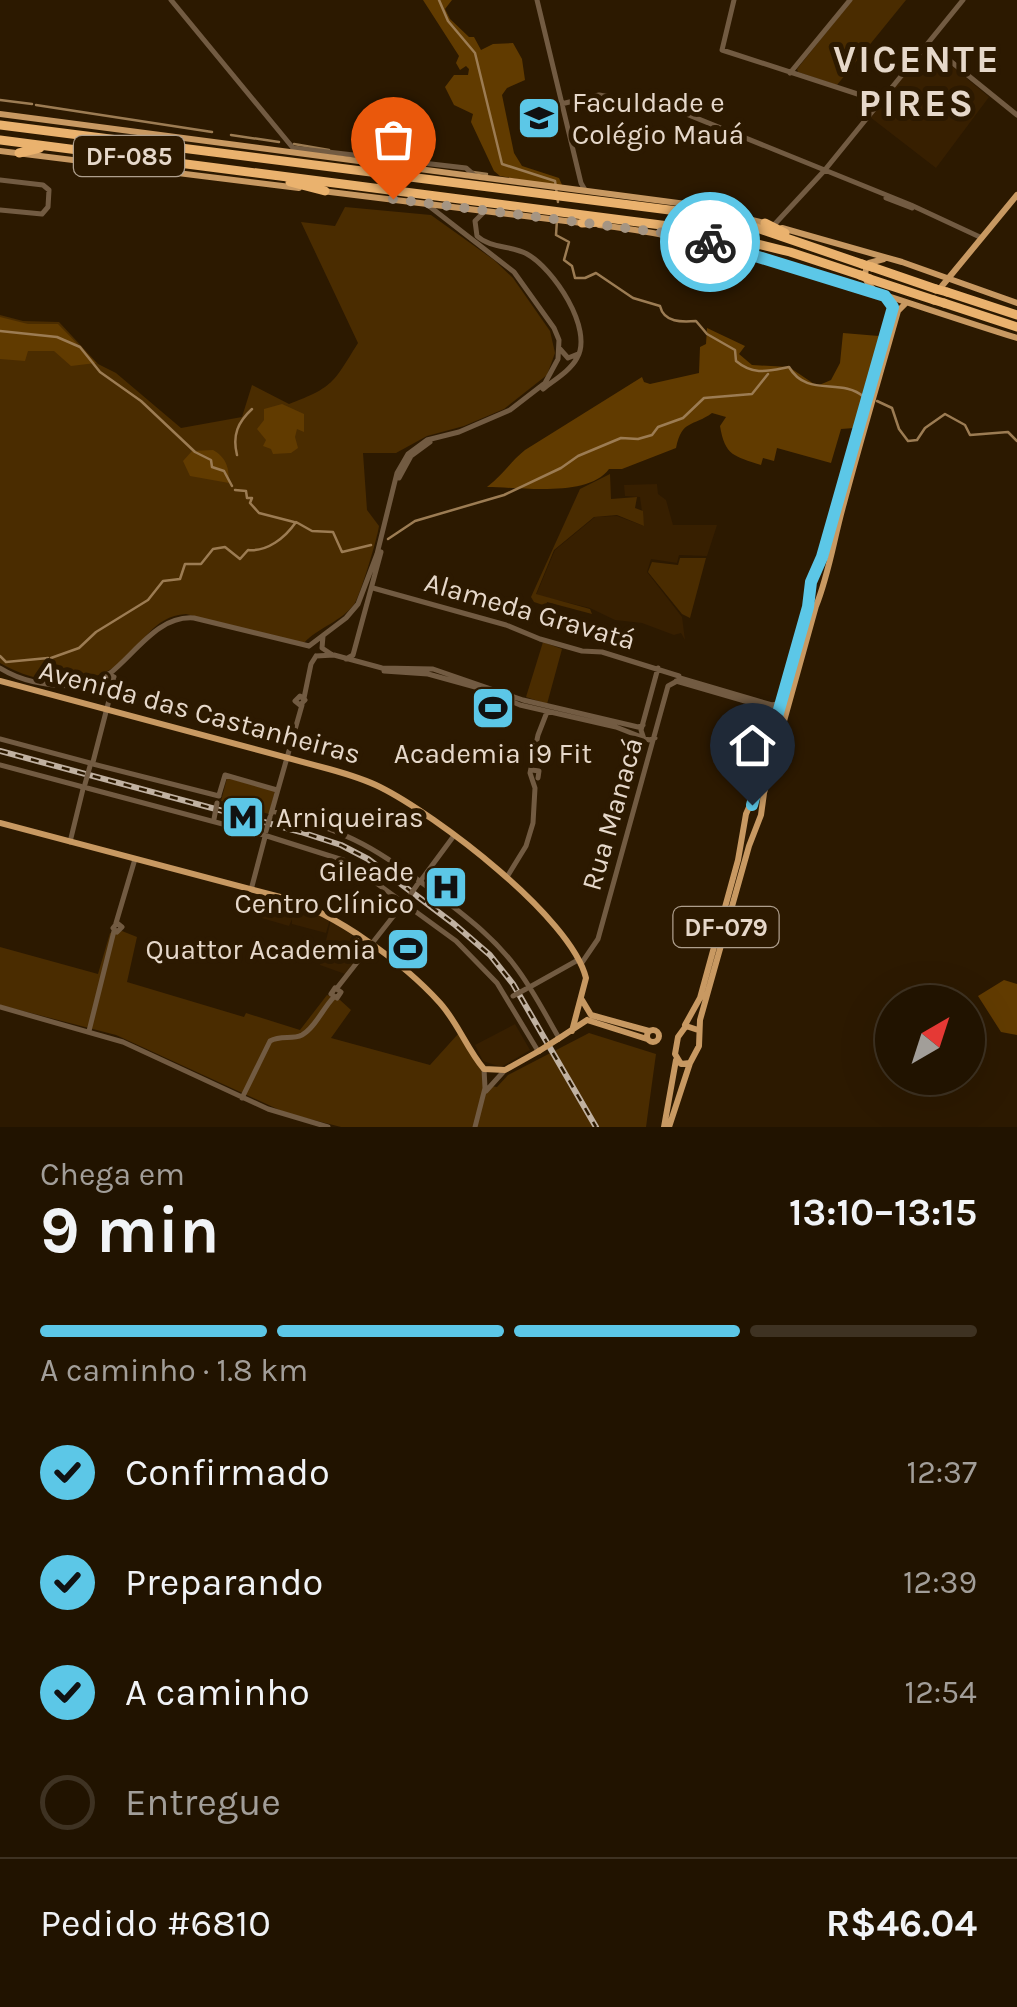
<!DOCTYPE html>
<html lang="pt">
<meta charset="utf-8">
<style>
body{margin:0;font-family:Karla,sans-serif;background:#291c0a;color:#f1f3f6;height:100vh;display:flex;flex-direction:column;font-size:38px;white-space:nowrap}
*{box-sizing:border-box;margin:0}
p{font-size:32px;color:#a29e99}
.icon{flex:none;width:55px;height:55px;fill:none;stroke:currentColor;stroke-width:2;stroke-linecap:round;stroke-linejoin:round}
.map{position:relative;height:1127px;overflow:hidden}
.details{display:flex;flex-direction:column;background:#211300;flex:1}
.details>*{flex:none}
.needle{width:65px;rotate:39deg}
.tools{position:absolute;left:875px;top:985px;display:grid;gap:20px}
.tools a{display:grid;place-items:center;width:110px;height:110px;border-radius:50%;background:#211300;box-shadow:0 10px 40px #0002,0 0 0 2px #3e3222;font-size:50px}
.pin{position:absolute;display:grid;place-items:center;width:85px;height:85px;color:#fff;margin:-102px -42px;border-radius:50% 50% 50% 0;rotate:-45deg;box-shadow:0 0 10px #0007}
.pin .icon{rotate:45deg}
.courier{position:absolute;display:grid;place-items:center;width:100px;height:100px;margin:-50px;border:8px solid #5cc7e7;border-radius:50%;background:#fff;color:#222;box-shadow:0 2px 12px #0007}
.overview em{font-style:normal;font-weight:700}
.overview div{display:flex;flex-direction:column-reverse}
.overview{display:flex;align-items:center;justify-content:space-between;height:170px;padding:0 40px}
h1{font-size:65px;font-weight:700;line-height:75px}
.bar{display:grid;grid-template-columns:repeat(4,1fr);gap:15px 10px;align-content:center;height:120px;padding:0 40px}
.bar i{height:12px;border-radius:8px;background:#3e3222}
.bar .on{background:#5cc7e7}
.bar p{grid-column:span 4}
.line{display:flex;align-items:center;gap:25px;padding:0 40px;border-top:2px solid #3e3222}
.line div{flex:1}
ol{padding:0 40px;list-style:none}
li{display:flex;align-items:center;gap:30px;height:110px}
li p{margin-inline-start:auto}
li .icon{padding:10px;border-radius:50%;background:#5cc7e7;color:#111;stroke-width:4}
li:last-child{color:#a29e99}
li i{width:55px;height:55px;border:5px solid #3e3222;border-radius:50%}
.map>svg:first-child{display:block}
.built{fill:#371f00}
.green{fill:#4a2c00}
.forest{fill:#613b00}
.lines{fill:none;stroke-linecap:round;stroke-linejoin:round}
.stream{stroke:#9c7c53;stroke-width:2.5}
.minor{stroke:#725b42;stroke-width:5}
.major{stroke:#c89962;stroke-width:6}
.highway{stroke:#eab26e;stroke-width:9}
.rail-casing{stroke:#c0b1a1;stroke-width:6}
.rail{stroke:#2c1900;stroke-width:2.5;stroke-dasharray:8;stroke-linecap:butt}
.minor-bridge{stroke:#725b42;stroke-width:5}
.major-bridge{stroke:#c89962;stroke-width:6}
.highway-bridge{stroke:#eab26e;stroke-width:9}
.done{stroke:#a59583;stroke-width:10;stroke-dasharray:0 18}
.route{stroke:#5cc7e7;stroke-width:12}
.labels{text-anchor:middle;dominant-baseline:central;stroke-width:10;stroke-linejoin:round;paint-order:stroke}
.shield{fill:#2c1900;stroke:#ae9f8d;stroke-width:2.5}
.shield-label{font-size:25px;font-weight:bold;fill:#e6d8ca}
.poi-label{font-size:28px;fill:#e6d8ca;stroke:#2c1900;text-anchor:start}
.street-label{font-size:28px;fill:#e6d8ca;stroke:#2c1900}
.district-label{font-size:38px;font-weight:bold;letter-spacing:2.5px;fill:#e6d8ca;stroke:#2c1900}
</style>
<div class="map">
<svg width="1017" height="1127" viewBox="0 0 1017 1127">
<rect width="100%" height="100%" fill="#2c1900"/>
<path class="built" d="M928,46L989,97L936,168L870,117Z
M657,484L658,494L666,500L673,525H717L707,556L679,555L677,563L651,559L647,572L682,617L685,640L681,633L674,635L642,623L615,620L590,608L536,595L555,550L595,517L617,516L644,526L640,497L625,496L624,485Z
M256,894L294,903L330,919L326,933L292,924V919L289,926L251,915Z
M331,920L367,946L345,974L320,965Z
M515,1024L530,1050L501,1067L483,1061L475,1045Z"/>
<path class="green" d="M852,0H906L837,85L798,72L797,69Z
M345,207L431,215L494,260L513,278L550,331L555,353L547,375L504,409L464,426L427,436L396,453H363L367,510L379,526C377,540 361,592 355,603C343,621 317,628 304,643L186,614C152,616 143,646 119,664C82,690 36,684 0,663V315L23,321L59,322L98,364L116,373L181,428L242,417L252,385L289,404C334,387 333,383 358,343L301,222L335,226Z
M610,474L611,499L637,497L635,508L643,511L644,526L617,515L594,517L554,550L536,594L590,609L592,614L547,602L546,606L534,602L531,597L580,489Z
M680,558H706L690,618L682,614L648,572L652,562L678,565Z
M543,642L562,649L547,704L526,697Z
M227,778L275,791L269,814L221,801Z
M122,931L137,937L127,982L244,1017L246,1013L300,1030L327,995L340,1000L351,1010L331,1038L430,1065L458,1034L484,1075V1085L497,1087L508,1075L589,1033L656,1054L646,1127H341L286,1113L116,1035L0,1005V947L98,974L110,933Z"/>
<path class="forest" d="M423,0H452L445,9L450,19L469,37H474L481,50L493,44L513,43L522,59L525,80L507,88L502,95L514,153L522,166L559,178L563,187L500,176L494,171L471,122L473,114L454,105L445,87L454,75H468L469,69L466,66L460,70L456,63L459,56Z
M0,317L28,324H58L96,363L71,366L54,351H28L25,361L0,359Z
M707,328L745,346L739,354L752,365L789,367L817,386L831,380L840,363L843,333L879,336L854,428L841,429L831,463L777,448L774,461L763,458L761,465C734,456 725,456 720,426L726,417L712,413C693,427 682,419 676,448L622,469H609C588,498 520,487 487,487C504,474 510,462 525,450L642,377L644,382L650,384L699,373L700,347L706,344Z
M282,404L304,414V432L297,429L295,437L298,448L291,453L273,454L271,449L263,446L266,440L257,429L264,420V409Z
M213,450C227,458 229,468 229,483L190,476L183,461L192,451Z
M1004,980L1017,984V1035L1001,1032L978,996Z"/>
<g class="lines">
<path class="stream" d="M439,0L448,21L475,53L502,164L555,181L558,202
M0,100L32,104
M36,105L212,132
M231,135L279,142
M294,144L329,150
M473,172L487,174
M557,220L556,235L569,242L564,260L572,266L575,278H585L596,273L633,298L660,306C664,323 682,322 696,321L707,334L735,350L736,361C754,376 768,371 789,367C807,398 841,377 864,397
M0,331L57,337L80,347L100,372L141,401L195,452L211,460L212,467L224,471L232,486
M877,401L892,408L899,429L908,441L917,440L925,428L945,414L965,425L970,435L1008,432L1017,441
M237,455C232,435 238,422 252,409
M235,490L246,491L247,498H252L250,503L259,513L294,522
M388,539L415,521L504,495L561,468L578,456L621,438L638,439L652,435L658,427L683,418L704,398L752,394L768,374
M0,656L6,662L48,658
M51,658L79,648L96,632L148,600L163,581L180,579L185,564H201L213,549L225,547L240,559L248,550C267,552 285,538 296,522L312,531L333,532L342,552L371,545"/>
<path class="minor" d="M171,0L293,148L466,168L474,175
M537,0L581,183L585,190
M734,0L722,50L879,101
M928,43L1017,115
M790,73L850,0
M561,104L599,95L669,107L911,205L982,238
M0,180L43,185L49,190L48,207L42,214L0,210
M886,198L912,208
M484,212L475,221L477,236C491,249 511,245 527,254C553,268 594,329 577,358C570,371 554,380 543,389
M773,226L824,171L963,0
M560,349L568,358L578,354
M399,478L411,456L430,442
M373,588L506,625L540,639L582,651L602,652L679,676V680L668,686L598,939L581,964
M323,636L322,648L331,654
M309,646L346,618L358,604L377,554L397,473L408,454L427,440L459,432L510,410L545,383L558,359L559,340L554,328L514,272L429,206
M316,656L334,655L382,668L433,669L523,700L638,727L643,725
M346,659L353,655L381,552
M0,668C32,688 72,688 108,683
M384,671L428,674L486,690L520,705L616,727L649,740L655,738
M108,674L114,677L111,683L105,680Z
M109,674C135,654 158,615 194,618L309,646
M680,678L772,705L781,703
M676,681L779,711
M300,696L305,700L300,705L295,701Z
M304,698L311,664L316,656
M0,739L90,763
M644,739L641,730L658,668
M93,762L114,681
M93,764L219,796
M0,765L83,787
M532,770L539,771L538,778
M87,788L264,835
M219,795L225,775L277,790
M272,811C349,831 380,850 442,898C469,919 494,938 515,966C532,988 545,1014 559,1038
M271,814L302,705
M267,836L346,861L456,941L497,983L538,1051
M70,842L83,789
M507,877L526,846L533,823L535,788L530,773L538,735L547,712
M419,883L453,837
M251,890L265,837
M116,923L135,859
M117,923L122,927L117,932L113,928Z
M335,988L341,992L337,998L331,994Z
M337,988L406,900
M528,988L578,960
M0,1007L123,1042L268,1109L328,1127
M89,1031L114,931
M486,1091L505,1070
M242,1098L270,1041C281,1035 292,1040 302,1035C315,1028 323,1008 334,997
M475,1127L485,1088L484,1069"/>
<path class="major" d="M0,114L686,204L765,223
M0,151L299,188
M322,191L582,223
M599,225C744,242 879,295 1017,338
M782,228L902,262L1017,303
M942,286L1017,195
M878,293C866,284 861,276 869,263L884,259
M0,681L329,769C347,774 364,779 380,787C436,815 571,917 586,978L572,1031
M0,823L284,898C335,913 404,963 440,1003C458,1023 467,1049 484,1069L505,1070L539,1051
M582,1000L591,1015L649,1031
M587,1020L647,1039
M685,1025L700,998L738,860L746,814L757,789L808,607L811,581L820,563L891,315L893,304L888,297
M698,1030L686,1026L678,1037L675,1054L681,1064L690,1063L699,1046L700,1020L749,846L761,815L764,793L816,606C829,574 834,538 844,503C861,439 880,375 898,311L906,303
M647 1036a6 6 0 1 1 12 0a6 6 0 1 1-12 0Z
M558,1039L587,1020
M664,1127L676,1060
M669,1127L690,1063"/>
<path class="highway" d="M0,125L701,214L757,228L862,264
M0,140L700,230L790,252L860,275
M19,153L40,148
M290,182L325,191
M582,223L604,222
M765,223L785,233
M872,267L936,289
M870,279L934,300
M947,292L1017,315
M944,303L1017,327"/>
<g class="rail-casing">
<path id="rail" d="M0,751L301,832L341,845L368,859L454,924L490,955L513,984L596,1127"/>
</g>
<use href="#rail" class="rail"/>
<path class="minor-bridge" d="M85,784L90,766
M214,819L217,803
M266,831L270,817
M408,898L417,885
M513,996L526,989"/>
<path class="major-bridge" d="M539,1051L558,1039"/>
<path class="highway-bridge" d="M862,264L872,267
M860,275L870,279
M936,289L947,292
M934,300L944,303"/>
</g>
<g class="lines">
<path class="done" d="M393,199L658,232L710,242"/>
<path class="route" d="M710,242L885,296L893,307L822,557L811,582L808,607L752,805"/>
</g>
<defs>
<g id="university-square" transform="scale(2.25)"><rect x="-9" y="-9" width="18" height="18" rx="4" fill="#5cc7e7" stroke="#2c1900"/><path d="M0-5L7-2L0 1L-7-2ZM-4 1L0 2.5L4 1V4Q0 6-4 4Z" fill="#111"/></g>
<g id="stadium-square" transform="scale(2.25)"><rect x="-9" y="-9" width="18" height="18" rx="4" fill="#5cc7e7" stroke="#2c1900"/><path d="M0-5a6.5 5 0 1 0 0 10a6.5 5 0 1 0 0-10ZM-3.5-1.8h7v3.6h-7Z" fill="#111"/></g>
<g id="metro-square" transform="scale(2.25)"><rect x="-9" y="-9" width="18" height="18" rx="4" fill="#5cc7e7" stroke="#2c1900"/><path d="M-5.5 5V-5H-3L0 0L3-5H5.5V5H3V-.5L0 4L-3-.5V5Z" fill="#111"/></g>
<g id="hospital-square" transform="scale(2.25)"><rect x="-9" y="-9" width="18" height="18" rx="4" fill="#5cc7e7" stroke="#2c1900"/><path d="M-5-5h3v3.5h4V-5h3V5h-3V1.5h-4V5h-3Z" fill="#111"/></g>
</defs>
<g fill-rule="evenodd">
<use href="#university-square" x="539" y="118"/>
<use href="#stadium-square" x="493" y="708"/>
<use href="#metro-square" x="243" y="817"/>
<use href="#hospital-square" x="446" y="887"/>
<use href="#stadium-square" x="408" y="949"/>
</g>
<g class="labels">
<g class="shield">
<rect x="74" y="136" width="110" height="40" rx="8"/>
<rect x="673.5" y="907" width="105" height="40" rx="8"/>
</g>
<g class="shield-label">
<text x="129" y="156">DF-085</text>
<text x="726" y="927">DF-079</text>
</g>
<g class="poi-label">
<text x="572" y="102">Faculdade e<tspan x="572" dy="32">Colégio Mauá</tspan></text>
<text x="493" y="753" text-anchor="middle">Academia i9 Fit</text>
<text x="276" y="817">Arniqueiras</text>
<text x="414" y="871" text-anchor="end">Gileade<tspan x="414" dy="32">Centro Clínico</tspan></text>
<text x="376" y="949" text-anchor="end">Quattor Academia</text>
</g>
<g class="street-label">
<text transform="translate(530 611) rotate(16)">Alameda Gravatá</text>
<text transform="translate(200 712) rotate(15)">Avenida das Castanheiras</text>
<text transform="translate(612 814) rotate(-74)">Rua Manacá</text>
</g>
<g class="district-label">
<text x="917" y="59">VICENTE<tspan x="917" dy="44">PIRES</tspan></text>
</g>
</g>
</svg>
<div class="tools">
<a><svg class="needle" viewBox="-14 -14 28 28"><path d="M0-13l5 13h-10z" fill="#e53935"/><path d="M0 13l5-13h-10z" fill="#a29e99"/></svg></a>
</div>
<div class="pin" style="left:393px;top:199px;background:#ea580c"><svg class="icon" aria-label="bag" viewBox="0 0 24 24"><path d="M5 8h14l-1 12H6zM9 8a3 3 0 0 1 6 0"/></svg></div>
<div class="pin" style="left:752px;top:805px;background:#1f2937"><svg class="icon" aria-label="home" viewBox="0 0 24 24"><path d="M3 11l9-7 9 7M6 9v11h12V9"/></svg></div>
<div class="courier" style="left:710px;top:242px"><svg class="icon" aria-label="bike" viewBox="0 0 24 24"><circle cx="6" cy="16" r="4"/><circle cx="18" cy="16" r="4"/><path d="M6 16l4-8h5l3 8M10 8l3 8H6M13 5h3"/></svg></div>
</div>
<section class="details">
<div class="overview"><div><h1>9 min</h1><p>Chega em</p></div><em>13:10–13:15</em></div>
<div class="bar"><i class="on"></i><i class="on"></i><i class="on"></i><i></i><p>A caminho · 1.8 km</p></div>
<ol>
<li><svg class="icon" aria-label="check" viewBox="0 0 24 24"><path d="M5 12l5 5 9-10"/></svg>Confirmado<p>12:37</p></li>
<li><svg class="icon" aria-label="check" viewBox="0 0 24 24"><path d="M5 12l5 5 9-10"/></svg>Preparando<p>12:39</p></li>
<li><svg class="icon" aria-label="check" viewBox="0 0 24 24"><path d="M5 12l5 5 9-10"/></svg>A caminho<p>12:54</p></li>
<li><i></i>Entregue</li>
</ol>
<div class="line" style="height:130px"><div>Pedido #6810</div><b>R$46.04</b></div>
</section>
